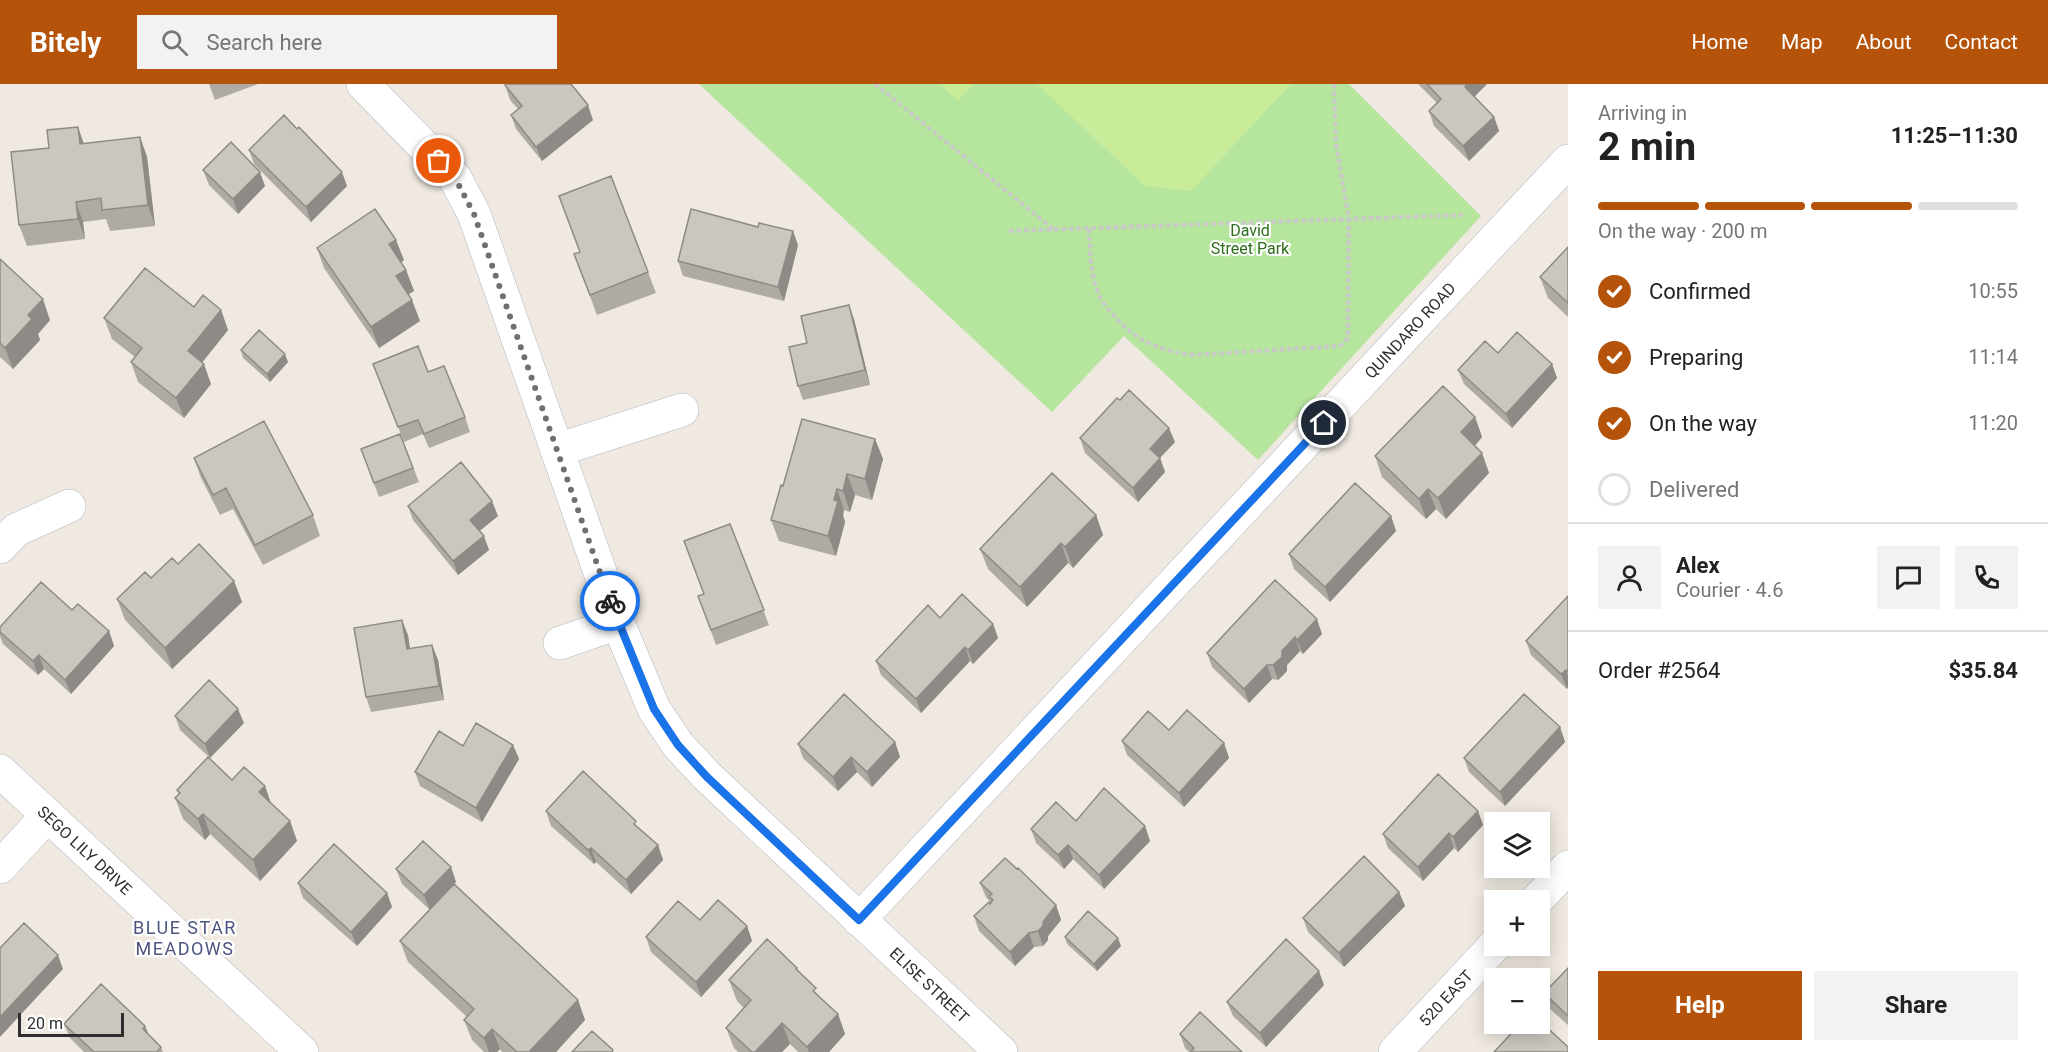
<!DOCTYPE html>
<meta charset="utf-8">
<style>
body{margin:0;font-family:Roboto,sans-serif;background:#f2f2f2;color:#222;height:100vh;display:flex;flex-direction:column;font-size:22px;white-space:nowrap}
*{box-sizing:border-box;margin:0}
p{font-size:20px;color:#767676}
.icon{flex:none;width:33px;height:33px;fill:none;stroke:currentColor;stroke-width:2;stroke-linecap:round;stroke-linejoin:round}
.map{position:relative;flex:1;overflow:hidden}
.sheet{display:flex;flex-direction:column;background:#fff;width:480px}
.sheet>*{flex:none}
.fabs{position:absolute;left:1484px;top:728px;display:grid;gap:12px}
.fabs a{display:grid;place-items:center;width:66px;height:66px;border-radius:0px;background:#fff;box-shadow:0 3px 15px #0003;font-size:30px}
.scale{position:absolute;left:18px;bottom:15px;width:106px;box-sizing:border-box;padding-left:6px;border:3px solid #2e2e2e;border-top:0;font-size:16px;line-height:21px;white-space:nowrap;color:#2e2e2e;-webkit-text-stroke:4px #fff;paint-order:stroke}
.pin{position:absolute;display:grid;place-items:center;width:51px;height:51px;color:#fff;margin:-26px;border:3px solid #fff;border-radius:50%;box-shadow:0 2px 6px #0007}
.courier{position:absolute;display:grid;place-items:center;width:60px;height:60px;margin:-30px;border:4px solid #1a73e8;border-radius:50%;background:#fff;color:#222;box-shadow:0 2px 8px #0007}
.overview em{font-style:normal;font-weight:700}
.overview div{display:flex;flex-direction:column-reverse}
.overview{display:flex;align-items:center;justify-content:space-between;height:102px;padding:0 30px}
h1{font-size:39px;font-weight:700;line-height:45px}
.bar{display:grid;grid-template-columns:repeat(4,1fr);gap:9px 6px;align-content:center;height:72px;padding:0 30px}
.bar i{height:8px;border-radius:4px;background:#e0e0e0}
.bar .on{background:#b45309}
.bar p{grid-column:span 4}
.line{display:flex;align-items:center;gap:15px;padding:0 30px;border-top:2px solid #e0e0e0}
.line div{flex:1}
.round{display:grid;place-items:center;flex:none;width:63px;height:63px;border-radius:0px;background:#f2f2f2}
ol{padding:0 30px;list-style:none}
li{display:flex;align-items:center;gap:18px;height:66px}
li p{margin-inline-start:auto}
li .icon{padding:6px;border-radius:50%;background:#b45309;color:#fff;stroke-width:4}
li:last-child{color:#767676}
li i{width:33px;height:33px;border:3px solid #e0e0e0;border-radius:50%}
.primary-button{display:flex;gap:12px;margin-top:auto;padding:12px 30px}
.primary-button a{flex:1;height:69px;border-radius:0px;background:#b45309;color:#fff;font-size:24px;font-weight:700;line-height:69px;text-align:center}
.primary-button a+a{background:#f2f2f2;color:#222}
header{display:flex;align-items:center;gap:36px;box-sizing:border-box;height:84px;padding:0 30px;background:#b45309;color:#fff}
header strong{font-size:28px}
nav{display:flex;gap:33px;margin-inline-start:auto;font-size:21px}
.search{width:420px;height:54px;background:#f2f2f2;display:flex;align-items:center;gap:15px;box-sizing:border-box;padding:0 21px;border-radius:0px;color:#767676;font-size:22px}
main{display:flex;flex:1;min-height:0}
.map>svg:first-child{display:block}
.green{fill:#b6e59e}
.pitch{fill:#c9ec9a}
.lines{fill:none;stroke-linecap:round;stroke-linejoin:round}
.minor-casing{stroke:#b4b7c1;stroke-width:34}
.secondary-casing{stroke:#b4b7c1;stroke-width:34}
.path{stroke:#c9c9c9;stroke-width:4;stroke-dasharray:4.5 3;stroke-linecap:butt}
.minor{stroke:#fff;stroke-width:33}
.secondary{stroke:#fff;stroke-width:33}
.wall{fill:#afaba4}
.shaded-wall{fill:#8e8b86}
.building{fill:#cbc7bf;stroke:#8e8b86;stroke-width:1.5}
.done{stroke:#726f6d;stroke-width:6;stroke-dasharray:0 10.8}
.route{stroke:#1a73e8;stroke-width:8}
.labels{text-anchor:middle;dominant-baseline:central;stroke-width:4.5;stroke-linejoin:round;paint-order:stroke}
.park-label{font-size:16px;fill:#2c6e1b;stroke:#fff}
.street-label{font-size:16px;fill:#2e2e2e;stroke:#fff}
.neighbourhood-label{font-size:18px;letter-spacing:1.5px;fill:#4d5680;stroke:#fff}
</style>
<header>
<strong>Bitely</strong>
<div class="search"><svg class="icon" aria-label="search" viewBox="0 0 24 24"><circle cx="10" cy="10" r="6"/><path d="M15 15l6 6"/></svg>Search here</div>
<nav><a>Home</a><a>Map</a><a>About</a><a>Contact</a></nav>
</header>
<main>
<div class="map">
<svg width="1568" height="968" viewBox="0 0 1568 968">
<rect width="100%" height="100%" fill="#efe9e1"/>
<path class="green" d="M699,0H1349L1481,132L1258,376L1124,252L1052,328Z"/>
<path class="pitch" d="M940,0H974L958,17Z
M1037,0H1291L1191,107L1145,102Z"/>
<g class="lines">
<g class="minor-casing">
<g id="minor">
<path id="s1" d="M363,0L455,94L474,130L618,539L654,625L678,661L707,692L1001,968"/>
<path d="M557,366L682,326"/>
<path d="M0,463L16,446L69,422"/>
<path d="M560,559L618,539"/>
<path d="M0,783L48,731"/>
<path d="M1537,816L1568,783"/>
<path id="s2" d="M859,836L1568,77"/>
<path id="s3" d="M1395,968L1495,861"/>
</g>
</g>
<g class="secondary-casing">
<g id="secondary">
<path id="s4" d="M0,687L302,968"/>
</g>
</g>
<path class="path" d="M875,0L1053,145
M1089,145C1090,167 1090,192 1100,213C1102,218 1107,223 1111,228C1132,255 1160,268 1194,271L1340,262L1348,254L1349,136L1336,60L1334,0
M1009,147L1463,131"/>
<use href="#minor" class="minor"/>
<use href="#secondary" class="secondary"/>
</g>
<path class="wall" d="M209,0H258L215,16Z
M1418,0H1487L1474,13L1494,33L1499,47L1469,77L1434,42L1429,27L1437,19Z
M505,1L593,36L542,77L516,45L511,31L518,25L510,16Z
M297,45L347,102L311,138L254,80L249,66Z
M140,53L147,73L155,142L110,147L106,135L83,138L85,155L27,162L19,141L84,59Z
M203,86L265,102L238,130L209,101Z
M798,161L784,217L683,192L678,177Z
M1568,163V233L1548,214L1540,193Z
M317,164L404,176L401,178L406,186L414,207L408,210L420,237L379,264L324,184Z
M574,170L648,188L656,209L597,231Z
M0,175L50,236L38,250L40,256L13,285L0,273Z
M194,223L221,226L228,246L202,279L211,300L184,334L138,298L131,278L135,273L112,255L104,234Z
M854,235L870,301L803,316L798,302L807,259Z
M241,266L288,278L270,298L243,274Z
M373,280L428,288L465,333L470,348L429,364L423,350L404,358Z
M1552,280L1557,294L1512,344L1464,300L1458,286Z
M1475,333L1482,353L1475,362L1482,369L1489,389L1446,435L1436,425L1426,435L1382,393L1375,372Z
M400,350L419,398L379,413L361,365Z
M1080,354L1175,358L1160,374L1165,388L1138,418L1085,369Z
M875,355L883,375L872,416L855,411L850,428L844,426L843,431L845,438L836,472L779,457L771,436L783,402Z
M194,374L313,431L320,452L263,481L233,425L220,431L201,394Z
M408,422L498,432L479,447L489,466L458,491L413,436Z
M1096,431L1103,451L1073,484L1068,479L1027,523L988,485L980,465Z
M1391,432L1396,447L1330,518L1294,485L1289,470Z
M730,440L769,541L716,561L698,512L704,510Z
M178,480L234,497L242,518L172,585L125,536L117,515L151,494Z
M1275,496L1322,550L1303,570L1300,567L1287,581V587L1278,596L1272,595L1249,619L1212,583L1207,569Z
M1568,512V603L1567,605L1531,571L1526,557Z
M72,526L109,547L114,562L71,610L44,585L38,591L3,560L0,552V543Z
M940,534L993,540L998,554L973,580L970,577L921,629L881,591L876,577Z
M408,551L410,565L432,561L438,576L444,616L371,628L366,613Z
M175,632L244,639L210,674L180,646Z
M1560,643L1565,658L1505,722L1469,688L1464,674Z
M1169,646L1224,659L1229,674L1184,723L1127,671L1122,657Z
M895,658L900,673L872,703L857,688L838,707L803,674L798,660Z
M513,661L519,675L482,738L420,702L415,688L463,662Z
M232,696L265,702L271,719L290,737L297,757L260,797L210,750L205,756L183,735L175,714L179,711L177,706Z
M546,727L639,744L658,761L663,776L631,810L596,778L594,780L551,742Z
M1478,727L1483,741L1458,768L1454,764L1423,797L1388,764L1383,750Z
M1076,737L1145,742L1150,757L1104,805L1073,775L1064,785L1036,759L1031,745Z
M451,783L456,798L430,826L402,800L396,785Z
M298,799L387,809L392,823L357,862L303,814Z
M980,799L1056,821L1061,836L1048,852V856L1043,862L1034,863L1015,882L979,847L974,832L991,819L986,813Z
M1399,808L1405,822L1344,883L1308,848L1303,834Z
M700,836L747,842L752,857L701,913L651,868L646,853Z
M1065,853L1121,862L1097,887L1067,860Z
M400,857L578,916L585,936L556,968H502L500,965L497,968H484L472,956L464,936L467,933L408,878Z
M797,884L799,889L819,912L838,930L845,950L829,968H798L790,960L782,968H738L734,964L726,944L744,924L737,917L729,896Z
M1568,884V941L1549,924L1544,909Z
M1324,901L1266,963L1233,932L1227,918Z
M64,940L145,942L149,951L161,963L163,968H84L70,954Z
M1180,950L1242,968H1189L1185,964Z"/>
<path class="shaded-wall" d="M1467,0H1487L1470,17L1465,3Z
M588,21L593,36L542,77L536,63Z
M1494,33L1499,47L1469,77L1463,62Z
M78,43L85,63L80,60Z
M140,53L147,73L155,142L148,121Z
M260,88L265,102L238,130L233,115Z
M342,88L347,102L311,138L306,123Z
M76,118L83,138L85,155L78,135Z
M793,147L798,161L784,217L778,203Z
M396,156L404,176L397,181L389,160Z
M406,186L414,207L404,213L396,192Z
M43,215L50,236L38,250L40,256L13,285L5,264L28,231Z
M412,216L420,237L379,264L371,243Z
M849,221L854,235L870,301L865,286Z
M221,226L228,246L195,287L188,267Z
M285,270L288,278L270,298L267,290Z
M204,280L211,300L184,334L176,314Z
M1552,280L1557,294L1512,344L1506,330Z
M1475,333L1482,353L1468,369L1461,348Z
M1169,344L1175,358L1155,379L1150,365Z
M875,355L883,375L872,416L865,395Z
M1482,369L1489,389L1446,435L1438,414Z
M1160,374L1165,388L1138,418L1133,404Z
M847,390L855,411L850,428L843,407Z
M837,405L844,426L843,431L845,438L836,472L828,452L834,416Z
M1428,405L1436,425L1426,435L1419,415Z
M492,417L498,432L476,450L470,436Z
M1096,431L1103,451L1073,484L1065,463Z
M1391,432L1396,447L1330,518L1325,503Z
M484,452L489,466L458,491L453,477Z
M1061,459L1068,479L1027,523L1020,503Z
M234,497L242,518L172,585L165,564Z
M1317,535L1322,550L1303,570L1297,556Z
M402,536L408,551L412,580L407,565Z
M993,540L998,554L973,580L968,566Z
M109,547L114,562L71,610L65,596Z
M1295,553L1300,567L1287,581V587L1278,596L1273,581L1282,567Z
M432,561L438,576L444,616L439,602Z
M965,563L970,577L921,629L916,615Z
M39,571L44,585L38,591L33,577Z
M1267,581L1272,595L1249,619L1244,605Z
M1566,586L1568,592V603L1567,605L1561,590Z
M238,625L244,639L210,674L205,660Z
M1560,643L1565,658L1505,722L1500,708Z
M895,658L900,673L872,703L867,688Z
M1224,659L1229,674L1184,723L1179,709Z
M513,661L519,675L482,738L476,724Z
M851,673L857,688L838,707L833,693Z
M265,702L272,723L259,708Z
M1478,727L1483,741L1458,768L1453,753Z
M203,730L210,750L205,756L198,735Z
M290,737L297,757L260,797L253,776Z
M1145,742L1150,757L1104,805L1099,791Z
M1449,749L1454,764L1423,797L1418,783Z
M658,761L663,776L631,810L626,796Z
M1068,761L1073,775L1064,785L1058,771Z
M591,764L596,778L594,780L588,766Z
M451,783L456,798L430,826L424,811Z
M1399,808L1405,822L1344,883L1339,869Z
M387,809L392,823L357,862L351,848Z
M1056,821L1061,836L1048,852V856L1043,862L1038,847L1043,838Z
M747,842L752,857L701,913L696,898Z
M1029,849L1034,863L1015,882L1010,868Z
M1118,854L1121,862L1097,887L1094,880Z
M58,871L63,885L0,953V933Z
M1319,887L1324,901L1266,963L1260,949Z
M578,916L585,936L556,968H529Z
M838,930L845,950L829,968H809L807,963Z
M782,939L790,960L782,968H755Z
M145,942L151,957L143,945Z
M492,945L500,965L497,968H489L484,954Z"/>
<path class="building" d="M506,0H571L588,21L536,63L511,31L522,22L505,1Z
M1427,0H1467L1465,3L1494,33L1463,62L1429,27L1441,15Z
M284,31L297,45L299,43L342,88L306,123L249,66Z
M78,43L80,60L140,53L148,121L102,126L101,114L76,118L78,135L19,141L11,68L49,64L47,46Z
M231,58L260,88L233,115L203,86Z
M611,92L648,188L590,211L574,170L580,168L559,112Z
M375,125L396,156L389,160L406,186L396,192L412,216L371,243L317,164Z
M691,125L758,143L759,139L793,147L778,203L678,177Z
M1568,163V219L1540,193Z
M0,175L43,215L28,231L32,235L5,264L0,259Z
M145,184L194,223L203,211L221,226L188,267L204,280L176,314L131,278L142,264L104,234Z
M849,221L865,286L798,302L789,263L807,259L801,232Z
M259,246L285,270L267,290L241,266Z
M1517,248L1552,280L1506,330L1458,286L1485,257L1498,269Z
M418,262L428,288L444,282L465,333L424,350L418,336L398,343L373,280Z
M1443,302L1475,333L1461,348L1482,369L1438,414L1428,405L1419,415L1375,372Z
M1129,306L1169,344L1150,365L1160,374L1133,404L1080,354L1117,314L1120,316Z
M802,335L875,355L865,395L847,390L843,407L837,405L834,416L838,417L828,452L771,436L781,401L783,402Z
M264,337L313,431L255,461L226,404L213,411L194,374Z
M400,350L413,384L374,399L361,365Z
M461,378L492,417L470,436L484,452L453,477L408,422Z
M1052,389L1096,431L1065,463L1061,459L1020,503L980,465Z
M1355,399L1391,432L1325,503L1289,470Z
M730,440L764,526L711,546L698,512L704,510L684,457Z
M199,460L234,497L165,564L117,515L145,488L151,494L172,474L178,480Z
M1275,496L1317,535L1297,556L1295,553L1282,567V573L1273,581H1267L1244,605L1207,569Z
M41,498L72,526L78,520L109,547L65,596L39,571L33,577L0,548V543Z
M962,510L993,540L968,566L965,563L916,615L876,577L928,521L940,534Z
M1568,512V588L1566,586L1561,590L1526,557Z
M402,536L407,565L432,561L439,602L366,613L354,544Z
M209,596L238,625L205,660L175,632Z
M844,610L895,658L867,688L851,673L833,693L798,660Z
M1524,610L1560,643L1500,708L1464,674Z
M1187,626L1224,659L1179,709L1122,657L1148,627L1169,646Z
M476,639L513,661L476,724L415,688L439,647L463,662Z
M208,673L232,696L244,683L265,702L259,708L290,737L253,776L203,730L198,735L175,714L180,709L177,706Z
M583,687L636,737L634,740L658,761L626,796L591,764L588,766L546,727Z
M1438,690L1478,727L1453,753L1449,749L1418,783L1383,750Z
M1104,704L1145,742L1099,791L1068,761L1058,771L1031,745L1056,718L1076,737Z
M423,757L451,783L424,811L396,785Z
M334,760L387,809L351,848L298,799Z
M1364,772L1399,808L1339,869L1303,834Z
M1005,774L1017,785L1018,784L1056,821L1043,838V842L1038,847L1029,849L1010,868L974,832L989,818L990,820L993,816L989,812L992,810L980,799Z
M454,800L578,916L529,968H517L492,945L484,954L464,936L474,925L400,857Z
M718,816L747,842L696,898L646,853L678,817L700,836Z
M1088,827L1118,854L1094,880L1065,853Z
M24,839L58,871L0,933V864Z
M767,855L797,884L796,885L816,904L813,907L838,930L807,963L782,939L755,968H752L726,944L751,916L729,896Z
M1286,855L1319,887L1260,949L1227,918Z
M1568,884V932L1544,909Z
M101,900L145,942L143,945L161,963L157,968H94L64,940Z
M1200,928L1242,968H1191L1194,964L1180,950Z
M1539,936L1568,963V968H1494L1521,939H1539Z
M592,947L613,966L612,968H572Z"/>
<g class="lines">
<path class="done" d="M439,77L455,94L474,130L610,517"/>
<path class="route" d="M610,517L654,625L678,661L707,693L859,836L1324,339"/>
</g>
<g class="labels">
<g class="park-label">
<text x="1250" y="146">David<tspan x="1250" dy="18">Street Park</tspan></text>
</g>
<g class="street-label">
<text stroke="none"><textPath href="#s2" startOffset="807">QUINDARO ROAD</textPath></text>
<text stroke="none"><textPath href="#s4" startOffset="116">SEGO LILY DRIVE</textPath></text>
<text stroke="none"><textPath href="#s1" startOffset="1090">ELISE STREET</textPath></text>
<text stroke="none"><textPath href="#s3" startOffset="74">520 EAST</textPath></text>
</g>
<g class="neighbourhood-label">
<text x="185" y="843">BLUE STAR<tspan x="185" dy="21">MEADOWS</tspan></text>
</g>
</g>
</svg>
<div class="fabs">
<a><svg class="icon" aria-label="layers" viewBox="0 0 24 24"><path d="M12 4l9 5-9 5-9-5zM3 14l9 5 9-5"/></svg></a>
<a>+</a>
<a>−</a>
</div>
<div class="scale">20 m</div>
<div class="pin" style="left:439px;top:77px;background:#ea580c"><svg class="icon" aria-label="bag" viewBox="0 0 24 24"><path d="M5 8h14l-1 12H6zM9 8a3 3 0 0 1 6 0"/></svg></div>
<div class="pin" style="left:1324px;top:339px;background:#1f2937"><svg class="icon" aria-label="home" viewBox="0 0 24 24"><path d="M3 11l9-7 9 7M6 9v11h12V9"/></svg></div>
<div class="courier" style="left:610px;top:517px"><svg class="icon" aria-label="bike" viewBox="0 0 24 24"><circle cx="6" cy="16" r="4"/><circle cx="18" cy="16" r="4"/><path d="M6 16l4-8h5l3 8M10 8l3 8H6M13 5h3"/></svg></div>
</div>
<section class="sheet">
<div class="overview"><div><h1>2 min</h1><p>Arriving in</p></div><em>11:25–11:30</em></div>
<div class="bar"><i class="on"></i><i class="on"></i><i class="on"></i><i></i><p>On the way · 200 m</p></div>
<ol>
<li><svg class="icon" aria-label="check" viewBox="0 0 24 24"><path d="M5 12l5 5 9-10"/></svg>Confirmed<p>10:55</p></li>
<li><svg class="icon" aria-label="check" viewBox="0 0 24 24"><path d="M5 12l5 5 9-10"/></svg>Preparing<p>11:14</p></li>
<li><svg class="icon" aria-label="check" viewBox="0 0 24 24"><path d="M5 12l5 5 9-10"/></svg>On the way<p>11:20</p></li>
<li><i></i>Delivered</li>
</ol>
<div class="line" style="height:108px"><a class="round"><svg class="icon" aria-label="person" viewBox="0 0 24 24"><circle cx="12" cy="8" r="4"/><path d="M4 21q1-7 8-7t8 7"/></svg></a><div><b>Alex</b><p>Courier · 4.6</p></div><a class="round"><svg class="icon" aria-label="chat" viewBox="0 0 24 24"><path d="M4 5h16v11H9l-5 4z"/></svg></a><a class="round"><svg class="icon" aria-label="phone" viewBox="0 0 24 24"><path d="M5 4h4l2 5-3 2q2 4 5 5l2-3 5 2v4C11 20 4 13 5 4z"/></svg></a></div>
<div class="line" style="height:78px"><div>Order #2564</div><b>$35.84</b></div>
<div class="primary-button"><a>Help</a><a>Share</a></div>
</section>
</main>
